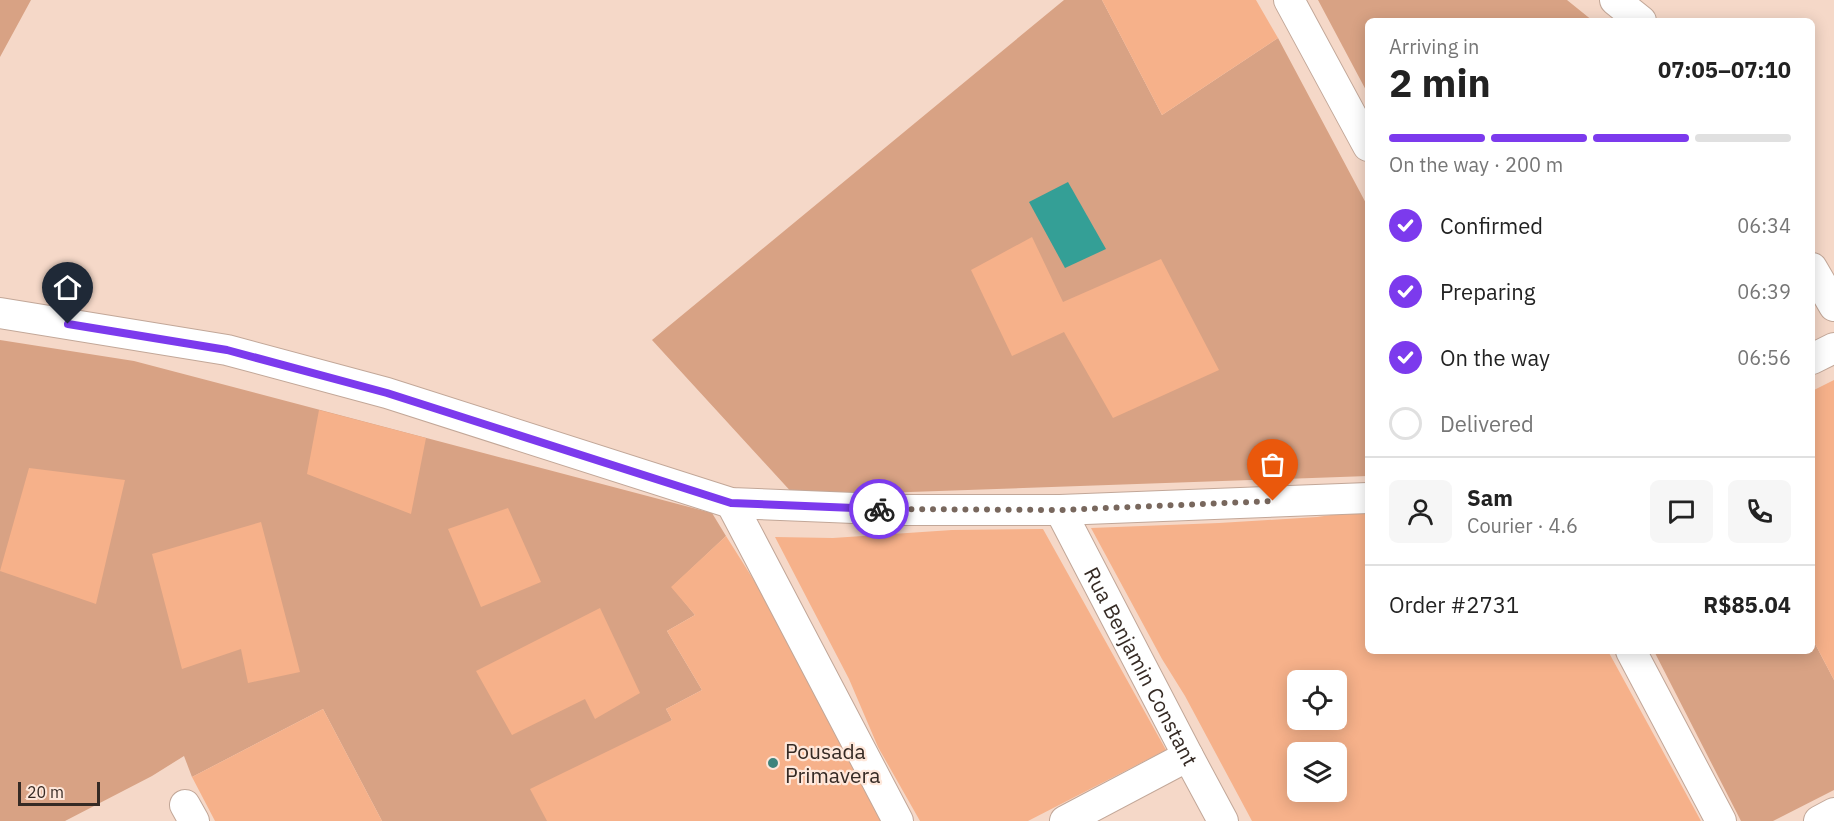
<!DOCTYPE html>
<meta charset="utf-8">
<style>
body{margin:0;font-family:"IBM Plex Sans",sans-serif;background:#f6f6f6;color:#222;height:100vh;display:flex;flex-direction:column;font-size:22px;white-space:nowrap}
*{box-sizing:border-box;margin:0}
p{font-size:20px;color:#767676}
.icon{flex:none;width:33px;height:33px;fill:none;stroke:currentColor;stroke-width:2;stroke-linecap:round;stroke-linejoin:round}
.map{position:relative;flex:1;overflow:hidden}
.drawer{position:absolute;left:1365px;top:18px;width:450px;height:636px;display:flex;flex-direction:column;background:#fff;border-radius:9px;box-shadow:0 3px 15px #0003}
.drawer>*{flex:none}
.controls{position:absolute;left:1287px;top:670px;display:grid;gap:12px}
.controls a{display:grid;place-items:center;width:60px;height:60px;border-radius:9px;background:#fff;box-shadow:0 3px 15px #0003;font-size:30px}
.scale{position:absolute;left:18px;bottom:15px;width:82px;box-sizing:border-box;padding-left:6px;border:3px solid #352a24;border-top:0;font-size:16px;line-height:21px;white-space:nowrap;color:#352a24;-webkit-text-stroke:4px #fee7da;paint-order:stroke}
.pin{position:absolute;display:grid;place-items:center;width:51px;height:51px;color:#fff;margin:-62px -26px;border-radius:50% 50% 50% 0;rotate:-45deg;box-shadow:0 0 6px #0007}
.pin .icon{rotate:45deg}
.courier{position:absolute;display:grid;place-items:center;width:60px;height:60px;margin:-30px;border:4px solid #7c3aed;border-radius:50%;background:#fff;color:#222;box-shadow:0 2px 8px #0007}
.summary em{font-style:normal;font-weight:700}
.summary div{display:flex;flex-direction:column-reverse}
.summary{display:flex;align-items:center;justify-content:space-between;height:102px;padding:0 24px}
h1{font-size:39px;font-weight:700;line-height:45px}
.bar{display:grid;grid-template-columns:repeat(4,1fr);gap:9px 6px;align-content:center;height:72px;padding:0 24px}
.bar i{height:8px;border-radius:4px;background:#e0e0e0}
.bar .on{background:#7c3aed}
.bar p{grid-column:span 4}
.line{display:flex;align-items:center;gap:15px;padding:0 24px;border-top:2px solid #e0e0e0}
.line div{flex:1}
.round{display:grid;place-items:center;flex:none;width:63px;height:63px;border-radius:9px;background:#f6f6f6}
ol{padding:0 24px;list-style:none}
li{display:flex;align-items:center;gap:18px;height:66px}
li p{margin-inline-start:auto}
li .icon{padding:6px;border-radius:50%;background:#7c3aed;color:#fff;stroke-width:4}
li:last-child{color:#767676}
li i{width:33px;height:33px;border:3px solid #e0e0e0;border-radius:50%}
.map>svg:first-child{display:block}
.green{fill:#d8a284}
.water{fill:#349f96}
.building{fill:#f6b18a;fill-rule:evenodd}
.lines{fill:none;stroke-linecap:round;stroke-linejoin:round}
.minor-casing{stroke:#c2a798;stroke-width:32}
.minor{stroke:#fff;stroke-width:30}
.done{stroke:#78675d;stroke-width:6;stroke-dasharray:0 10.8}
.route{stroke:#7c3aed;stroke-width:8}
.poi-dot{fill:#3d847d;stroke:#fee7da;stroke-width:2}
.labels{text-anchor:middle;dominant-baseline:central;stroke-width:4.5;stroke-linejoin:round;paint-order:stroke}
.street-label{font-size:21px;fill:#352a24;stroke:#fee7da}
.poi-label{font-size:21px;fill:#352a24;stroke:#fee7da;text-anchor:start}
</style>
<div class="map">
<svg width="1834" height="821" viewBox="0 0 1834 821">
<rect width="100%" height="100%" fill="#f5d8c8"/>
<path class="green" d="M0,0H31L0,57Z
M1064,0H1102L1162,115L1278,38L1368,207V476L795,496L652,340Z
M1318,0H1567L1593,21H1368V94Z
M0,340L134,361L712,513L726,536L672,587L695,615L667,631L702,690L666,709L672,720L547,821H382L323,709L192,777L184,756L152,776L65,821H0Z
M1812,638L1834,680V790L1773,821H1741L1654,651H1812Z"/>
<path class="water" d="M1068,182L1106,249L1065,268L1029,202Z"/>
<path class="building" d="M1102,0H1256L1278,38L1162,115Z
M1032,237L1063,302L1161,259L1219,370L1113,418L1064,332L1012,356L971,270Z
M1834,380V680L1812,638V391Z
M319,410L426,438L411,514L307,474Z
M29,468L125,480L96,604L0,571Z
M508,508L541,582L481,607L448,529Z
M1360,511H1368V651H1608L1701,821H1252L1185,696L1162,659L1091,528L1219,523L1317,517ZM1298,681H1336V720H1298ZM1298,753H1336V792H1298Z
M261,522L300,672L248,683L241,649L182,669L152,554Z
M1043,529L1166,750L1028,821H920L878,747L849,679L775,537L833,538L952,530Z
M726,536L755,582L790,644L884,821H547L530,789L672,720L666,709L702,690L667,631L695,615L671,587Z
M600,608L640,693L595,719L585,699L512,735L476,671Z
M323,709L382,821H215L192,777Z"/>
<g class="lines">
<g class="minor-casing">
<g id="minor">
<path d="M1289,0L1368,146"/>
<path d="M1615,0L1641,21"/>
<path d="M1812,268L1834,306"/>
<path d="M0,313L227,350L387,393L731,503L903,510H1060L1368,498"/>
<path d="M1812,359L1834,348"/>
<path d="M731,503L898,821"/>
<path id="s1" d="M1060,510L1188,756L1223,821"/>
<path d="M1631,651L1721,821"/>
<path d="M185,805L194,821"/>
<path d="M1065,821L1188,756"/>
<path d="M1819,821L1834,813"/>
</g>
</g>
<use href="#minor" class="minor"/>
</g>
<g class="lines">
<path class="done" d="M879,509L1060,510L1273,501"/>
<path class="route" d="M68,324L227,350L387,393L731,503L879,509"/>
</g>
<circle class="poi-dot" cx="773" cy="763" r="6"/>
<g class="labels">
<g class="street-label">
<text stroke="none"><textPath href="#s1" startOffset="176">Rua Benjamin Constant</textPath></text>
</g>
<g class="poi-label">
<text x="785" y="751">Pousada<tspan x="785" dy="24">Primavera</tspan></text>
</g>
</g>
</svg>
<div class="controls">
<a><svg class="icon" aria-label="locate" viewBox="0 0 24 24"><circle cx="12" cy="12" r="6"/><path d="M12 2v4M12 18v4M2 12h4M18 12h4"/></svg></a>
<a><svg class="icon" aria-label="layers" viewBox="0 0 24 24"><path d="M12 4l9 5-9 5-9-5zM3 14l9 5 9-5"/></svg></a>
</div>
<div class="scale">20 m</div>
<div class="pin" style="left:1273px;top:501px;background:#ea580c"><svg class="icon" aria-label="bag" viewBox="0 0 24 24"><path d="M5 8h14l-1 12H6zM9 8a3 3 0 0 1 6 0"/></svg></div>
<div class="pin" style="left:68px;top:324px;background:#1f2937"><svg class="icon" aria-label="home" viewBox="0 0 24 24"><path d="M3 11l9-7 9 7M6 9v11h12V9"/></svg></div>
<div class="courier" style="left:879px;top:509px"><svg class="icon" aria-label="bike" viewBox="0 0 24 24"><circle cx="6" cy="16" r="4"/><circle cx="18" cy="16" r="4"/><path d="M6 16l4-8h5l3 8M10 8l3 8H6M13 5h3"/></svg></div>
<section class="drawer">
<div class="summary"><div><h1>2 min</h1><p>Arriving in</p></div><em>07:05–07:10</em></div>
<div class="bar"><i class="on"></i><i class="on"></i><i class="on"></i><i></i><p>On the way · 200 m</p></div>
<ol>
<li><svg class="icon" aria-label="check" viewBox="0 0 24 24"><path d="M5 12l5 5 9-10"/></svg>Confirmed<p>06:34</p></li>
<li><svg class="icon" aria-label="check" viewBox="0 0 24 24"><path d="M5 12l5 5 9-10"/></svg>Preparing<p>06:39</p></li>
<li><svg class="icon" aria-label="check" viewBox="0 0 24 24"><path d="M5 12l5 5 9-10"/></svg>On the way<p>06:56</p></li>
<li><i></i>Delivered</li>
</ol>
<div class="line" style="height:108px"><a class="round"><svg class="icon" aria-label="person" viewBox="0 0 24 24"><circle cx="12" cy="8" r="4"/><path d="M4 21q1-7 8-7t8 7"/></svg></a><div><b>Sam</b><p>Courier · 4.6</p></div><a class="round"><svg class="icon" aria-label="chat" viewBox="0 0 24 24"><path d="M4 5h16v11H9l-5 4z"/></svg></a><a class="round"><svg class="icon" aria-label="phone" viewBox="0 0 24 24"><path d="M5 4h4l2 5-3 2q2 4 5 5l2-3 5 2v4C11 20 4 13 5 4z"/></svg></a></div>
<div class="line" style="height:78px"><div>Order #2731</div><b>R$85.04</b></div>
</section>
</div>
